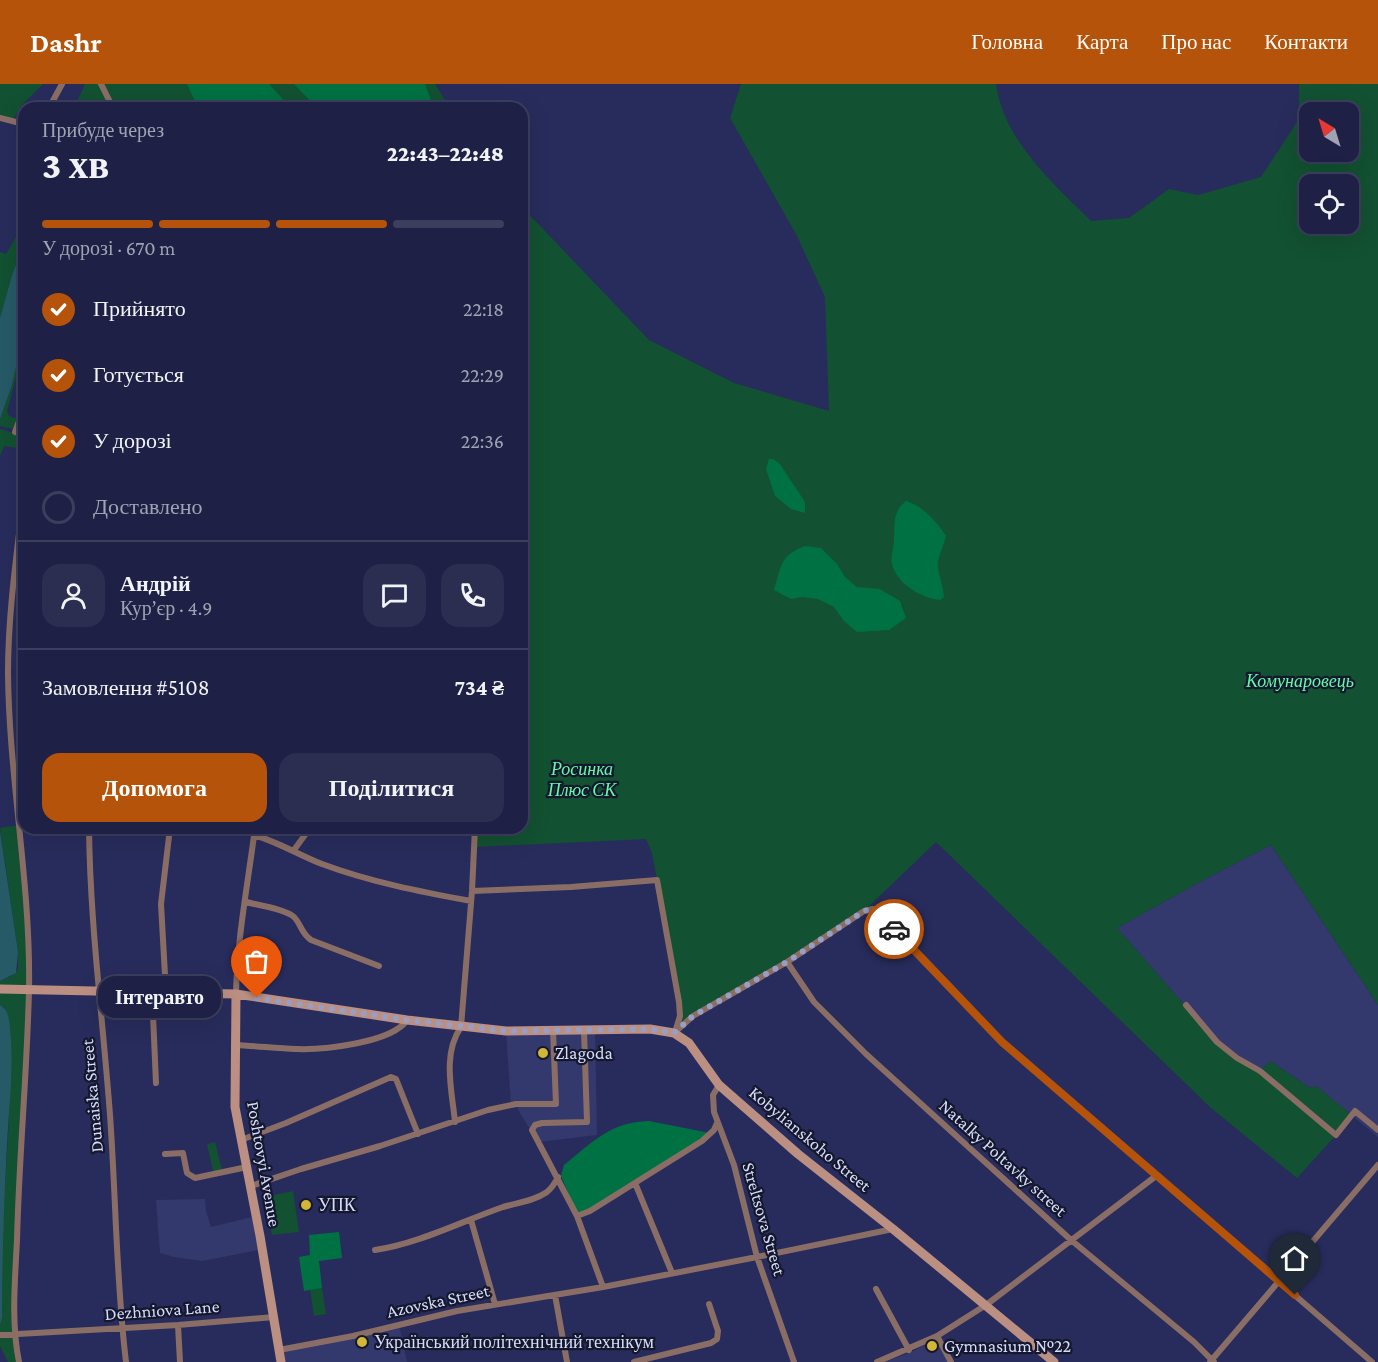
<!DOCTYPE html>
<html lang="uk">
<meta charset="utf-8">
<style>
body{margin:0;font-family:"Crimson Pro",serif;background:#2b2e50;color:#f1f3f6;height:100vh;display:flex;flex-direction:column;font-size:22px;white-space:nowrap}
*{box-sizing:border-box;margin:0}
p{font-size:20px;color:#a1a3b3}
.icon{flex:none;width:33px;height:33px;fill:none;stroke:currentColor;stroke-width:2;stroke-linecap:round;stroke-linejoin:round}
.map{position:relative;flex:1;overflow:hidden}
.sheet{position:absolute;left:18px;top:18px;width:510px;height:732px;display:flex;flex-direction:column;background:#1e2145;border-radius:18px;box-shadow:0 6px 24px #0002,0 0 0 2px #3c3e5e}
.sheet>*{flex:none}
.needle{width:39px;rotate:322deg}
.controls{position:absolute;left:1299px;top:18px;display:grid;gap:12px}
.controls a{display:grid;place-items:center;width:60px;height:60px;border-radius:12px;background:#1e2145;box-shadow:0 6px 24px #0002,0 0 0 2px #3c3e5e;font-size:30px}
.pin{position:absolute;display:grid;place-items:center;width:51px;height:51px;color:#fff;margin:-62px -26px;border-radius:50% 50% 50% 0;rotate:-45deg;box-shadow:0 0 6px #0007}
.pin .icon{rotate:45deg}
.courier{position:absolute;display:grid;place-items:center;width:60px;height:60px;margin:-30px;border:4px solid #b45309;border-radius:50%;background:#fff;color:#222;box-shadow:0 2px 8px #0007}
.bubble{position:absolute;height:42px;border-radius:18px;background:#1e2145;box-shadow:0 6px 24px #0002,0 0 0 2px #3c3e5e;font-size:20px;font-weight:800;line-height:42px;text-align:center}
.summary em{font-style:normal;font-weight:800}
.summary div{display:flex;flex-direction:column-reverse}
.summary{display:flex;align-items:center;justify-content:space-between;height:102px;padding:0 24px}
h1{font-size:39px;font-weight:800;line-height:45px}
.bar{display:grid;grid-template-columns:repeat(4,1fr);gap:9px 6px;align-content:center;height:72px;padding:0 24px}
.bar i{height:8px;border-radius:4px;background:#3c3e5e}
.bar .selected{background:#b45309}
.bar p{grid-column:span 4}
.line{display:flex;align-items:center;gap:15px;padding:0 24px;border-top:2px solid #3c3e5e}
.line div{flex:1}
.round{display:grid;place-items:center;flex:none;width:63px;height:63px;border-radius:18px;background:#2b2e50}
ol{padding:0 24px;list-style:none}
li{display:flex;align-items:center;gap:18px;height:66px}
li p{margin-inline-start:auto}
li .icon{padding:6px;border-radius:50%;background:#b45309;color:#fff;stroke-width:4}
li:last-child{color:#a1a3b3}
li i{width:33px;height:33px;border:3px solid #3c3e5e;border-radius:50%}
.primary-button{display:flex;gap:12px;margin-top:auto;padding:12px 24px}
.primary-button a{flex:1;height:69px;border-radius:18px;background:#b45309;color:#fff;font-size:24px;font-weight:800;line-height:69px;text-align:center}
.primary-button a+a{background:#2b2e50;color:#f1f3f6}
header{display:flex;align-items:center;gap:36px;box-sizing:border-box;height:84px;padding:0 30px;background:#b45309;color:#fff}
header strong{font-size:28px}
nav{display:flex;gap:33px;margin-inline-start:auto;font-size:21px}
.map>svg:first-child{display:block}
.built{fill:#33386d}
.green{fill:#125131;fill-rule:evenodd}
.forest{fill:#007142}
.water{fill:#265a67}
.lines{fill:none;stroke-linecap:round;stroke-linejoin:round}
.street{stroke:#8a6e66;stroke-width:6}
.secondary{stroke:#bb8f82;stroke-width:9}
.done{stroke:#999ec3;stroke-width:6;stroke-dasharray:0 10.8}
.route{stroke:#b45309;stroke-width:8}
.poi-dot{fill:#d2b635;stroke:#15182d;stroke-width:2}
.labels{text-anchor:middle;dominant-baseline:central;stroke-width:4.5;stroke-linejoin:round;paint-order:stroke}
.park-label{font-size:18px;font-style:italic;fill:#61fca9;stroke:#15182d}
.poi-label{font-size:18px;fill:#d6dcfb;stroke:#15182d;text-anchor:start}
.street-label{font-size:18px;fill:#d6dcfb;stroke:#15182d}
</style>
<header>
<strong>Dashr</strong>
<nav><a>Головна</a><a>Карта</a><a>Про нас</a><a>Контакти</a></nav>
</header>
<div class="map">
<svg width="1378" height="1278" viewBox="0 0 1378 1278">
<rect width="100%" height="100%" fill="#282c5c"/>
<path class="built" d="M1271,761L1378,921V1053L1316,1002L1310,1004L1270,977L1260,987L1217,958L1117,844L1207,794Z
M595,946L597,1051L538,1058L520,1029L516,1020H511L506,947Z
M205,1115L206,1127L211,1143L252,1133L258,1166L202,1177L174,1173L160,1169L156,1116Z
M399,1240L407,1278H284L282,1265Z
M937,1255L949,1278H885L909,1269Z"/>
<path class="green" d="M0,0H43L21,22L11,39L0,35Z
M85,0H435L450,24H74Z
M741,0H996C1004,57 1052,98 1091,137L1129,134L1169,105L1198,111L1261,93L1299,35V0H1378V921L1271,761L1207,794L1117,844L1217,958L1260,987L1270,977L1310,1004L1316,1002L1352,1031L1336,1051L1297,1094L1211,1024L936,758L864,827L787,878L693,932L674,949L680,932L657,796L652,769L646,755L474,763L475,744H522V123L649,256L734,299L829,327L825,213L796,150L730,34ZM1310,28H1348V68H1310ZM1310,100H1348V140H1310Z
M24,139V160L12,191L0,234V168L6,170Z
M24,248V264L7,327L9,332L18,335L13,345L0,342V335L12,301Z
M0,345L21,351L24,356V365L4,362L0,372Z
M19,741L29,905L14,1249L19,1278H8L0,1262V1241L2,1234V1157L9,1034L5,924L0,921V897L10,893L18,886V868L0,744Z
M215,1058L222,1086L213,1087L207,1060Z
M293,1107L299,1148L272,1151L265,1113Z
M322,1204L326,1230L314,1232L310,1206Z"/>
<path class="forest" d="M187,0H269L291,24H198Z
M294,0H425L434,24H317Z
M769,375H773L780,380L805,418V429L791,425L775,412L766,385Z
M906,417C922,421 937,438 946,452C944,461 940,468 938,477C936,486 944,502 944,513L940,516C921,514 897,500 892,480C890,473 894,464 894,456C895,440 892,428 906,417Z
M805,462L821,464L837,480L845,493L857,503L880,505L900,517L906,534L889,546L857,548L844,537L834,523L818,515L802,513L791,515L774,506C781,483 780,471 805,462Z
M649,1037L710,1049L589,1125L577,1129L561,1092L564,1081C593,1058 610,1038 649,1037Z
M339,1148L342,1174L319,1177L322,1204L304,1207L299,1173L310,1171L309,1151Z"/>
<path class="water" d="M24,160V248L12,301L0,335V234L12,191Z
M0,747L18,868L16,889L0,897Z
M0,921C9,926 9,936 10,945C14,982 9,1022 7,1060C4,1118 2,1176 2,1234L0,1241Z"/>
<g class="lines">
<path class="street" d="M101,0L113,24
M49,24L62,0
M0,34L24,40
M24,324L15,348L24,350
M89,744C90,840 103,936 110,1031C116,1114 116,1196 126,1278
M254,751C278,758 299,771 322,780C370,798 422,808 471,817
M294,766L310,744
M472,807L571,803L657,796L679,918L680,932L676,945
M246,818C257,821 286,825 294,833C301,840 301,849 311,856L379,882
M787,878L814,918L866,970L1071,1156L1194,1258L1214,1278
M152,908L156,999
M166,909L161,820L170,744
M236,910C237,855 248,799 255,744
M1186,921L1217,958L1237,974L1260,987L1336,1051L1355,1027L1378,1046
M584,946L587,1038L542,1039L535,1041L532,1046L577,1132L603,1203
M674,949L693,932L787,878L864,827L873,825L1002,958L1372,1278
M235,961C255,962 276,964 296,965C322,966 392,959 407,936
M719,1001L713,1011L714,1028L734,1081L757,1173L794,1278
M455,1038C452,1007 442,970 461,943L472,807L475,744
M241,1056L286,1039L391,993L396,995L418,1050
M165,1070L183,1069L187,1089L195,1094L247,1083
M635,1099L672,1189
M251,1102L301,1085L380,1062L488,1026L516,1020H556L553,946
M577,1132L590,1127L702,1057L714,1046L717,1039
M471,1136L495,1220
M375,1166C420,1159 460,1138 503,1123C517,1119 534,1117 547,1108C552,1104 555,1099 558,1093
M876,1205L909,1266
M555,1211L567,1278
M178,1241L180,1278
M0,1251L178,1241L274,1233
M937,1252L951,1278
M279,1266L353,1252L457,1227L603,1203L757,1173L893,1145
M19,1278C11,1238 15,1197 17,1156C19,1073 27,990 29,906C31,800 9,695 8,589C8,529 17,468 24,409
M634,1278L711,1259L717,1255L718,1247L709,1220
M877,1278L937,1252L986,1221L1156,1092
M1210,1278L1378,1081"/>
<path class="secondary" d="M0,905L236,910L407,936L506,947L650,945L674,949L689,959L719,1001L798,1070L893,1145L1054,1278
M236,910L235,1023L260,1152L281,1278"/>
</g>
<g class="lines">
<path class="done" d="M257,914L407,936L506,947L650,945L674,949L693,932L787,878L864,827L873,825L894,845"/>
<path class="route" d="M894,845L1002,958L1295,1211"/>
</g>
<g class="poi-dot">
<circle cx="543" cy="969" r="6"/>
<circle cx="306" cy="1121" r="6"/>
<circle cx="362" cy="1258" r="6"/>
<circle cx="932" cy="1262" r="6"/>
</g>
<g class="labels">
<g class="park-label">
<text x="1300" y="597">Комунаровець</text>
<text x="582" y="685">Росинка<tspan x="582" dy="21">Плюс СК</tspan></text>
</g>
<g class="poi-label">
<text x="555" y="969">Zlagoda</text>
<text x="318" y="1121">УПК</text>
<text x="374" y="1258">Український політехнічний технікум</text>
<text x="944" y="1262">Gymnasium №22</text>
</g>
<g class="street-label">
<text transform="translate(92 1012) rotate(-95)">Dunaiska Street</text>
<text transform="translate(810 1055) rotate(40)">Kobylianskoho Street</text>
<text transform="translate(1003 1074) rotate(42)">Natalky Poltavky street</text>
<text transform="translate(264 1080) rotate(80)">Poshtovyi Avenue</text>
<text transform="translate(764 1135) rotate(74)">Streltsova Street</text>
<text transform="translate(438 1217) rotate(-12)">Azovska Street</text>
<text transform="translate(162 1226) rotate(-4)">Dezhniova Lane</text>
</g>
</g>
</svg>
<div class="controls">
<a><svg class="needle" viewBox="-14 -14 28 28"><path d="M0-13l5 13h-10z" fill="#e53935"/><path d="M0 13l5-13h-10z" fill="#a1a3b3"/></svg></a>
<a><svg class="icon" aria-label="locate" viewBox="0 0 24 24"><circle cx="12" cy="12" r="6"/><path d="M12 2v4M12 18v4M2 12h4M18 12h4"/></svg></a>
</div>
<div class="pin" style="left:257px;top:914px;background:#ea580c"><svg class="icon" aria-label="bag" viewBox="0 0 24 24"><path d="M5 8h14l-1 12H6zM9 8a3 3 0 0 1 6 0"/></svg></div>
<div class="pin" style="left:1295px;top:1211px;background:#1f2937"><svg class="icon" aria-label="home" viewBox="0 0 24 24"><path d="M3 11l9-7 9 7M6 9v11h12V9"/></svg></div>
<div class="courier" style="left:894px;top:845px"><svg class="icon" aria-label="car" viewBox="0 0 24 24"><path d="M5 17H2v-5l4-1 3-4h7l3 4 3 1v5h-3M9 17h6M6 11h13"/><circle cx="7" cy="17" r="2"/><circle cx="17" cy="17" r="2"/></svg></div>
<div class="bubble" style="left:98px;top:892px;width:123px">Інтеравто</div>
<section class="sheet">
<div class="summary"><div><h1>3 хв</h1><p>Прибуде через</p></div><em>22:43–22:48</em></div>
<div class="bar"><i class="selected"></i><i class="selected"></i><i class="selected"></i><i></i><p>У дорозі · 670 m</p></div>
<ol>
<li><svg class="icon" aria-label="check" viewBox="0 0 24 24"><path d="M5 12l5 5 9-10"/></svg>Прийнято<p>22:18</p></li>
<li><svg class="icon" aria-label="check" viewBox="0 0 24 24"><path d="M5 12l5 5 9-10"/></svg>Готується<p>22:29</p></li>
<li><svg class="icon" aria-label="check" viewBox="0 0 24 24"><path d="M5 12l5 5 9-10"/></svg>У дорозі<p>22:36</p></li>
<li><i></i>Доставлено</li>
</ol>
<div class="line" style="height:108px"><a class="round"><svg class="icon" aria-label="person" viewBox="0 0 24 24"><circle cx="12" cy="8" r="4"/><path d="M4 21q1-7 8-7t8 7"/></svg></a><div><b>Андрій</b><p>Кур’єр · 4.9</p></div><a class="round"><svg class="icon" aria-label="chat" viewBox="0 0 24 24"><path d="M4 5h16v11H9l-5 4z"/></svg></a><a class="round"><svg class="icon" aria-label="phone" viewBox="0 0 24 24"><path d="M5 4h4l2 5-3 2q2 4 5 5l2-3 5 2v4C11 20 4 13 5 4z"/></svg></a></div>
<div class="line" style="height:78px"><div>Замовлення #5108</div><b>734 ₴</b></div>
<div class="primary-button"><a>Допомога</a><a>Поділитися</a></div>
</section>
</div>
